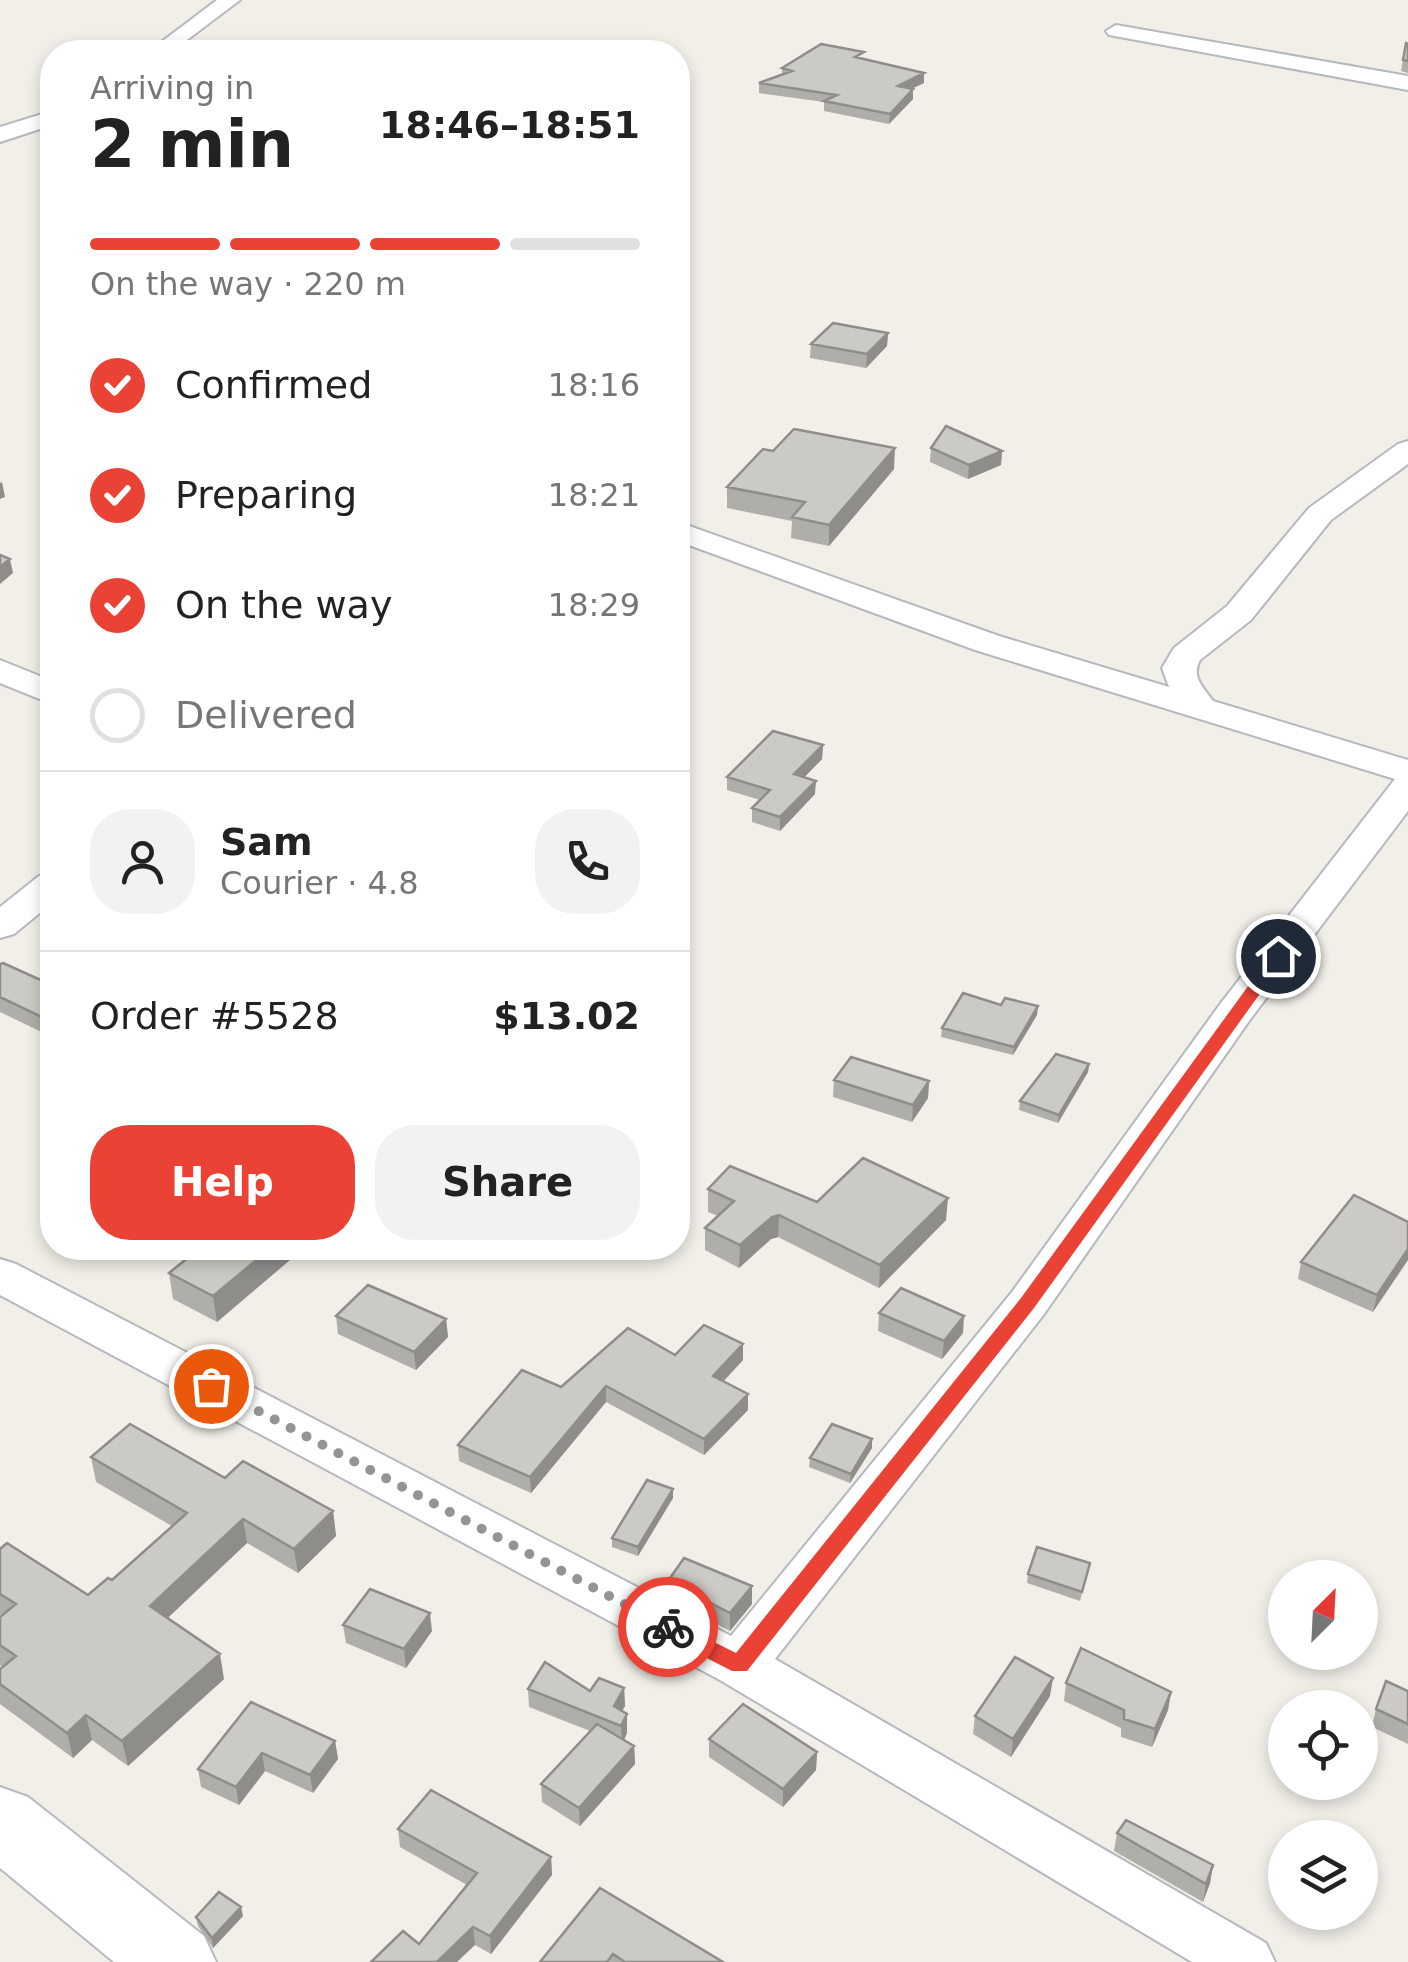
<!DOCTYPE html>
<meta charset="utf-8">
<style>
body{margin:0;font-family:"DejaVu Sans",sans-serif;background:#f2f2f2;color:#222;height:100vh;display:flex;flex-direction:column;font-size:38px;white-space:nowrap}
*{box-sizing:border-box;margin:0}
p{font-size:32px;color:#767676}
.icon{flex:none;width:55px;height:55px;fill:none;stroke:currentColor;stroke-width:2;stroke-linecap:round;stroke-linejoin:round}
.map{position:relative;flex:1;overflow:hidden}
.drawer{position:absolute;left:40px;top:40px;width:650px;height:1220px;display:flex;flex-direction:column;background:#fff;border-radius:40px;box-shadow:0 5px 15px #0003}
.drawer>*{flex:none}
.needle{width:65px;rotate:24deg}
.buttons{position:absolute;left:1268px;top:1560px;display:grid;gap:20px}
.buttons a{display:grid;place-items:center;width:110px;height:110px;border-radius:50%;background:#fff;box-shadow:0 5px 15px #0003;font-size:50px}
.pin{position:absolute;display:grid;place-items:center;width:85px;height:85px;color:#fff;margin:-42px;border:5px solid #fff;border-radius:50%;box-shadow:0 2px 10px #0007}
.courier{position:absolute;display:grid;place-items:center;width:100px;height:100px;margin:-50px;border:8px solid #ea4335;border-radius:50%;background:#fff;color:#222;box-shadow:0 2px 12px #0007}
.headline em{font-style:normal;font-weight:700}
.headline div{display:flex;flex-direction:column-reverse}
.headline{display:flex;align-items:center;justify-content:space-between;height:170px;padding:0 50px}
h1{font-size:65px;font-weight:700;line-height:75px}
.bar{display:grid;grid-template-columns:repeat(4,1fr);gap:15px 10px;align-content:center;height:120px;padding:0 50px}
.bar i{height:12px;border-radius:8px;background:#e0e0e0}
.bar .current{background:#ea4335}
.bar p{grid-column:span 4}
.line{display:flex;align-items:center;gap:25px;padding:0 50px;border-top:2px solid #e0e0e0}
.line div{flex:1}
.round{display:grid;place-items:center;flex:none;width:105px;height:105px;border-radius:40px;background:#f2f2f2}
ol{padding:0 50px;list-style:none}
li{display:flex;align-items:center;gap:30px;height:110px}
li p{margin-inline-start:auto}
li .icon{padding:10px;border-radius:50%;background:#ea4335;color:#fff;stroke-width:4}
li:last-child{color:#767676}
li i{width:55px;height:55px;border:5px solid #e0e0e0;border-radius:50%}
.primary-button{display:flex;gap:20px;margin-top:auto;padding:20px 50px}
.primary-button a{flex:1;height:115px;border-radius:40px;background:#ea4335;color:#fff;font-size:40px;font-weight:700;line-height:115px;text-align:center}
.primary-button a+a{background:#f2f2f2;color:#222}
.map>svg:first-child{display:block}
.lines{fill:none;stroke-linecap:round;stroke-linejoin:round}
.street-casing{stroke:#b5b8bc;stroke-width:4}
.secondary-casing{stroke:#b6babf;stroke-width:4}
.street{fill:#fff;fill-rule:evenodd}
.secondary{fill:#fff;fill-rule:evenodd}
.wall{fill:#afaea9}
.shaded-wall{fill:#8f8d8a}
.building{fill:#cccac5;stroke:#8f8d8a;stroke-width:2.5}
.route{fill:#ea4335}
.done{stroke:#929495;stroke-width:10;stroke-dasharray:0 18}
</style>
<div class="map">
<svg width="1408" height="1962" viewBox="0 0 1408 1962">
<rect width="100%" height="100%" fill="#f1efe8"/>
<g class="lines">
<g class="street-casing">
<path id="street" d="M217,0H240L171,52H148Z
M1116,25L1408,76V90L1109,35L1106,31Z
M52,111V125L0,142V127Z
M1408,441V464L1331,520L1251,620L1200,660C1191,677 1203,687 1213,701L1408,760V811L1249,1021L1044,1314L775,1659L1266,1943L1275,1962H1192L720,1680L0,1295V1259L16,1264L731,1636L1012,1292L1221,1003L1395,779L975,650L678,541V522L999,636L1169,687L1162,668L1174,648L1227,606L1309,508L1398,444Z
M0,660L52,681V704L0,683Z
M52,873V903L14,934L0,938V907L39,876Z"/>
</g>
<g class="secondary-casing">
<path id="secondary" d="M0,1787L28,1797L204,1936L216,1962H114L0,1868Z"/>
</g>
<use href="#street" class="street"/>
<use href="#secondary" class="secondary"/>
</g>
<path class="wall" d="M1406,43L1408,44V73L1401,71Z
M863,59L924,83L911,89H913V99L889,124L824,111V102L759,93V83L782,74V68Z
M888,333L887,346L866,368L810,358L811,344Z
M931,448L1002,451L1001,465L968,479L930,462Z
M894,469L829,546L791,538L792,521L727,508V487Z
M823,745L822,759L804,777L815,794L780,831L752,822V808L760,800L727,790V777Z
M0,964L52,985V1037L0,1012Z
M1037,1015L1013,1055L941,1037L942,1028Z
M1089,1064L1088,1072L1058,1123L1019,1110L1020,1101Z
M834,1080L929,1081L928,1098L912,1122L833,1097Z
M708,1189L817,1202L946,1220L879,1288L778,1237L771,1239L739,1268L705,1250V1228L718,1216L708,1212Z
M1408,1222L1373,1312L1298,1279L1301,1262Z
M179,1248H304L217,1322L173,1299L169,1273L192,1254Z
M879,1313L963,1333L942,1359L878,1331Z
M336,1316L446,1319L448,1337L416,1370L338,1334Z
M743,1344V1360L724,1381L748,1394V1410L704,1455L606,1402L531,1493L459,1461L458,1445L561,1387L675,1355Z
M872,1448L850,1483L809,1467L810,1458Z
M91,1457L225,1478L333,1511L336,1536L298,1573L247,1543L167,1618L224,1679L128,1766L92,1740L73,1758L0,1704V1669L3,1667L0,1665V1617L2,1616L0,1614V1549L88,1595L112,1580L172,1526L96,1482Z
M673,1498L638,1556L612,1547V1538Z
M1090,1563L1080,1601L1027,1583L1028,1574Z
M668,1581L752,1586V1604L730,1631L668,1599Z
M343,1625L432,1631L406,1668L346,1643Z
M1066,1683L1171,1692L1168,1710L1152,1747L1121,1737V1728L1064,1701Z
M624,1688L625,1706L622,1711L627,1733L624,1740L634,1746L635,1764L580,1826L542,1802L541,1784L590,1731L529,1707L528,1689L590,1691Z
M1408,1691V1744L1372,1727L1376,1709Z
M1050,1696L1011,1757L973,1734L975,1716Z
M251,1702L335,1741L338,1759L313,1793L265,1771L239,1805L201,1787L198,1769Z
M709,1739L817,1752L816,1770L783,1807L709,1757Z
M398,1829L551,1857L552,1875L491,1954L475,1945L419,1944L467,1885L400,1847Z
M1117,1833L1213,1865L1210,1883L1203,1902L1114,1851Z
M600,1888L723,1962H540Z
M243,1916L213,1948L198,1926L196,1917Z"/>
<path class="shaded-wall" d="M924,73V83L898,95V86Z
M913,89V99L889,124L890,114Z
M888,333L887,346L866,368L867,354Z
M895,448L894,469L829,546V525Z
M1002,451L1001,465L968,479L969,465Z
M2,482L5,497L0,499V483Z
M10,559L13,573L0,584V567Z
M823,745L822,759L794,788V774Z
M816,781L815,794L780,831V817Z
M1038,1006L1037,1015L1013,1055L1014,1047Z
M1089,1064L1088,1072L1058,1123L1059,1115Z
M929,1081L928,1098L912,1122L913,1105Z
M948,1198L946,1220L879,1288L880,1265Z
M779,1215L778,1237L771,1239L739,1268L740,1245L772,1217Z
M271,1248H304L217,1322L213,1296Z
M1408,1249V1260L1373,1312L1377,1295Z
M964,1316L963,1333L942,1359L944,1341Z
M446,1319L448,1337L416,1370L414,1352Z
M743,1344V1360L713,1392V1376Z
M606,1386V1402L531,1493L530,1477Z
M748,1394V1410L704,1455V1439Z
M872,1439V1448L850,1483L851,1474Z
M673,1489V1498L638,1556V1547Z
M333,1511L336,1536L298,1573L294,1549Z
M243,1519L247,1543L154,1631L150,1606Z
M752,1586V1604L730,1631V1613Z
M430,1613L432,1631L406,1668L404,1649Z
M220,1654L224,1679L128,1766L122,1741Z
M1053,1678L1050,1696L1011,1757L1013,1739Z
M624,1688L625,1706L614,1724V1706Z
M1171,1692L1168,1710L1152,1747L1155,1729Z
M627,1714V1733L622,1744L621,1726Z
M86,1715L92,1740L73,1758L67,1733Z
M335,1741L338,1759L313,1793L310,1775Z
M634,1746L635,1764L580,1826L579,1808Z
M817,1752L816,1770L783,1807V1789Z
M262,1753L265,1771L239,1805L236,1787Z
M551,1857L552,1875L491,1954L490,1936Z
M1213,1865L1210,1883L1203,1902L1206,1884Z
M241,1907L243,1916L213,1948L212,1938Z
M473,1927L475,1945L457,1962H437Z"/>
<path class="building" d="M1406,43L1408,44V61L1403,60Z
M821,44L864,52L855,57L924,73L898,86L913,89L890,114L824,101L837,95L759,83L792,71L782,68Z
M833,323L888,333L867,354L811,344Z
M946,426L1002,451L969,465L931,448Z
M794,429L895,448L829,525L792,517L805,502L727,487L763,449L773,451Z
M0,555L10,559L0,567Z
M773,731L823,745L794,774L816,781L780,817L752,808L770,790L727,777Z
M3,963L52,985V1022L0,997V964Z
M963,993L1001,1005L1005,998L1038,1006L1014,1047L942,1028Z
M1056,1054L1089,1064L1059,1115L1020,1101Z
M851,1057L929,1081L913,1105L834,1080Z
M863,1158L948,1198L880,1265L779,1215L772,1217L740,1245L705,1228L734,1201L708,1189L730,1166L817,1202Z
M1354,1195L1408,1222V1249L1377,1295L1301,1262Z
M200,1248H271L213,1296L169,1273Z
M368,1285L446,1319L414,1352L336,1316Z
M901,1288L964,1316L944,1341L879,1313Z
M704,1325L743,1344L713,1376L748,1394L704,1439L606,1386L530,1477L458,1445L522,1370L561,1387L628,1328L675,1355Z
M130,1424L225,1478L243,1461L333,1511L294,1549L243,1519L150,1606L220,1654L122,1741L86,1715L67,1733L0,1684V1669L16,1656L0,1645V1617L16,1604L0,1594V1549L7,1543L88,1595L108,1578L112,1580L187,1513L91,1457Z
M832,1424L872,1439L851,1474L810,1458Z
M647,1480L673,1489L638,1547L612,1538Z
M1037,1547L1090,1563L1082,1592L1028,1574Z
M684,1558L752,1586L730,1613L668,1581Z
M370,1589L430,1613L404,1649L343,1625Z
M1081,1648L1171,1692L1155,1729L1124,1719V1710L1066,1683Z
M1015,1657L1053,1678L1013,1739L975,1716Z
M545,1662L590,1691L599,1678L624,1688L614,1706L627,1714L621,1726L528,1689Z
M1386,1681L1408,1691V1724L1376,1709Z
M251,1702L335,1741L310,1775L262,1753L236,1787L198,1769Z
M743,1704L817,1752L783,1789L709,1739Z
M597,1724L634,1746L579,1808L541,1784Z
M431,1790L551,1857L490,1936L473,1927L437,1962H371L403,1931L419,1944L477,1873L398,1829Z
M1126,1820L1213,1865L1206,1884L1117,1833Z
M600,1888L723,1962H625L613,1954L607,1962H540Z
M219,1892L241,1907L212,1938L196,1917Z"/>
<path class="route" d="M1273,952L1287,956L1034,1308L747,1671H732L660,1634L657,1627L668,1619L736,1653L1021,1298Z"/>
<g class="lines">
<path class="done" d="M211,1386L668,1627"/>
</g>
</svg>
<div class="buttons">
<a><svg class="needle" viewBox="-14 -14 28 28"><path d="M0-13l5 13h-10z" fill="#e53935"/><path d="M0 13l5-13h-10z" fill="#767676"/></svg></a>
<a><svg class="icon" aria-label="locate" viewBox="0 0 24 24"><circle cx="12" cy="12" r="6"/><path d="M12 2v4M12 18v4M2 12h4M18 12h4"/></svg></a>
<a><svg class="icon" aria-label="layers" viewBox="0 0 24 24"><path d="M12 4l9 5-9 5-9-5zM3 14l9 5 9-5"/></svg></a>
</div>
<div class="pin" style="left:211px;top:1386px;background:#ea580c"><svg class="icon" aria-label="bag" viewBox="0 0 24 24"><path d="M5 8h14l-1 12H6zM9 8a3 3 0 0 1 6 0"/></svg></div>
<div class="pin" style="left:1278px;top:956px;background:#1f2937"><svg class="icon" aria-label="home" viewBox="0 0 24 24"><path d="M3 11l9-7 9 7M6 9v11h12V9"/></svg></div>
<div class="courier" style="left:668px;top:1627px"><svg class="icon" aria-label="bike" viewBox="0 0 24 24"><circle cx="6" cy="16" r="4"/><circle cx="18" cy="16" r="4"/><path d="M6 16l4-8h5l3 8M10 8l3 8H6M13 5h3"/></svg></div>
<section class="drawer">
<div class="headline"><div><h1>2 min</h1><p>Arriving in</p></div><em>18:46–18:51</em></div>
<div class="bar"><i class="current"></i><i class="current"></i><i class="current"></i><i></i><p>On the way · 220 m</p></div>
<ol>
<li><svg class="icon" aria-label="check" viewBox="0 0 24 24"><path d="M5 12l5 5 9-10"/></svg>Confirmed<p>18:16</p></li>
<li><svg class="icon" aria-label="check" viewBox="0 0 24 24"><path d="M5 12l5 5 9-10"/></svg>Preparing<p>18:21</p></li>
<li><svg class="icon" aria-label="check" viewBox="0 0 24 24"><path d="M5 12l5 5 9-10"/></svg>On the way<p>18:29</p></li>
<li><i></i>Delivered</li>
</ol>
<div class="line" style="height:180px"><a class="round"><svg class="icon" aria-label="person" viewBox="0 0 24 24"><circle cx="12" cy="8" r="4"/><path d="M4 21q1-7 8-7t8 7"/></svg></a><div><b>Sam</b><p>Courier · 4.8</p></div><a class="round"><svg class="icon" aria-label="phone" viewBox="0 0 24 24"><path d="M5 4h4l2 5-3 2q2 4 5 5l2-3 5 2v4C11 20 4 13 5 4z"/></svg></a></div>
<div class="line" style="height:130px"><div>Order #5528</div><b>$13.02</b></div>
<div class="primary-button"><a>Help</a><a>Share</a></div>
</section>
</div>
